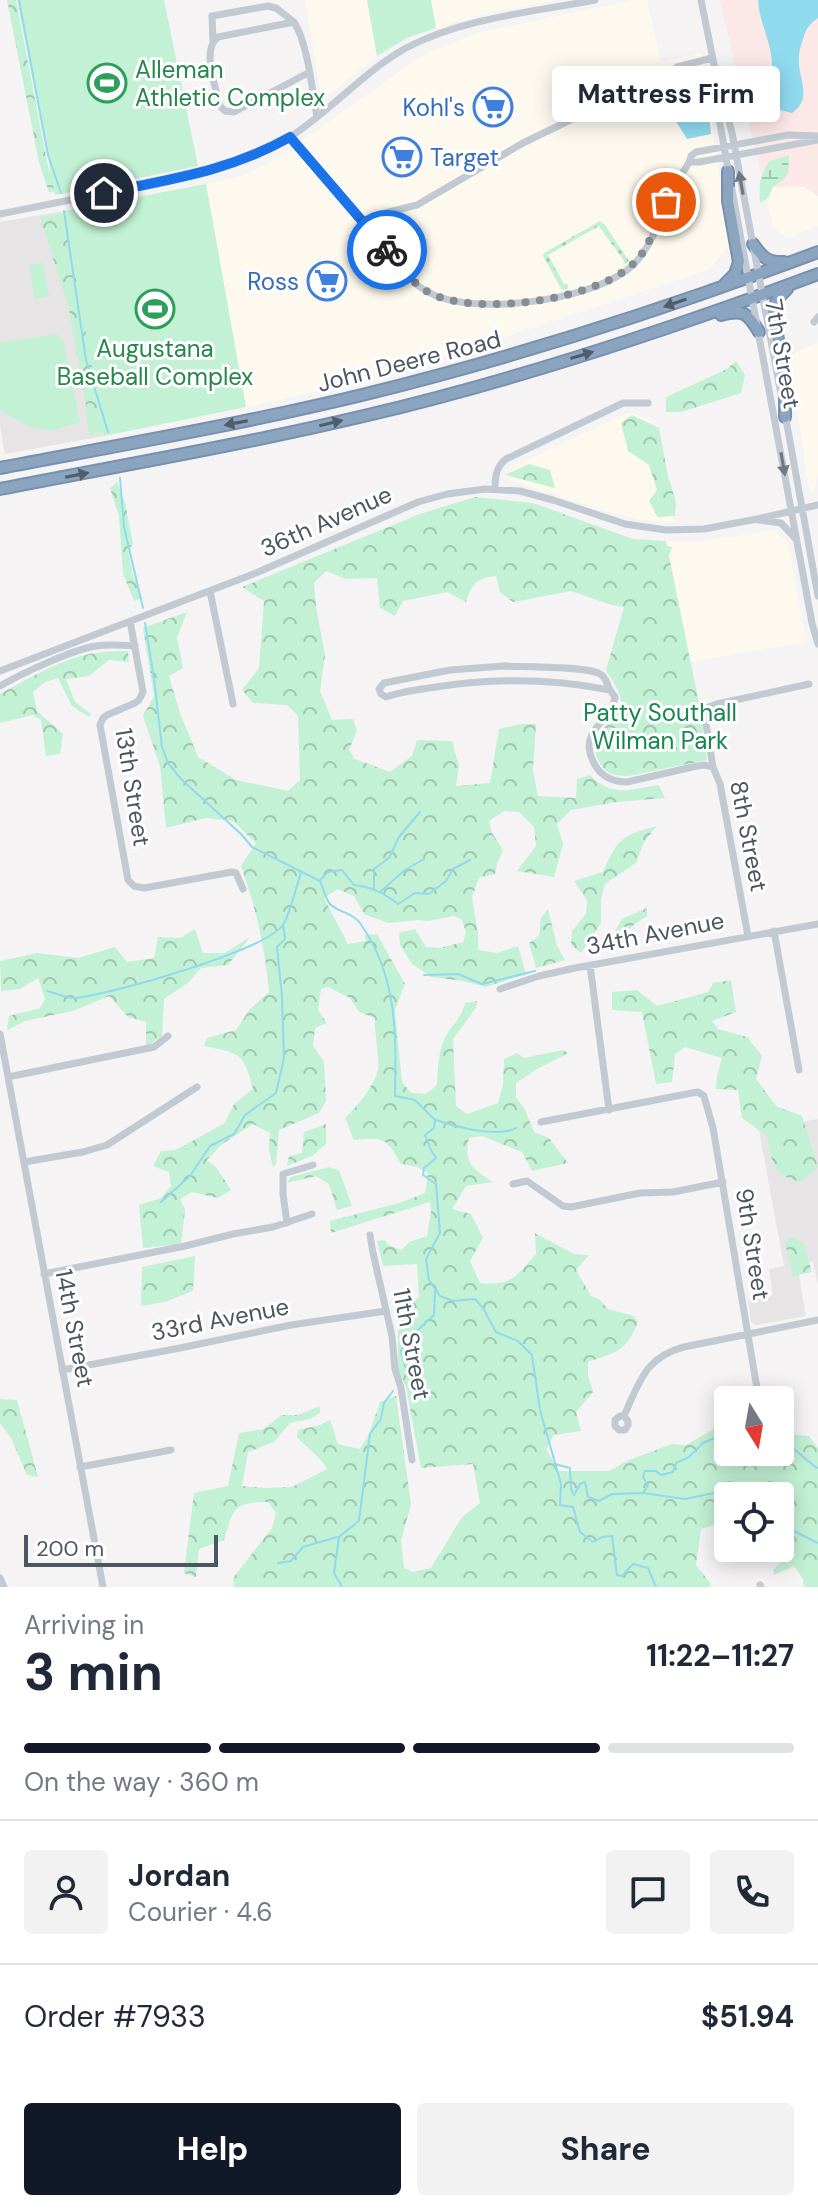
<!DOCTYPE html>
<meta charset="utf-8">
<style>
body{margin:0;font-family:"DM Sans",sans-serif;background:#f2f2f3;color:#1f2937;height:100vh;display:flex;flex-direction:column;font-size:30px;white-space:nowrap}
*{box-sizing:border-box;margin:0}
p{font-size:26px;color:#747a83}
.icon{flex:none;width:44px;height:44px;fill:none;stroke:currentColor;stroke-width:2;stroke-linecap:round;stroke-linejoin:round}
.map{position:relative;height:1587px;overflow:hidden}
.sheet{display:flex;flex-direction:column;background:#fff;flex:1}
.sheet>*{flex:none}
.needle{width:52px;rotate:169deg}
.fabs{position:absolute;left:714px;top:1386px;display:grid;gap:16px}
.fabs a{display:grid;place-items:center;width:80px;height:80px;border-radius:8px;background:#fff;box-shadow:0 4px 20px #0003;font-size:40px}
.scale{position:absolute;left:24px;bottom:20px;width:194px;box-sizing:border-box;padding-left:8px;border:4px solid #4a5661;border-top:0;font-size:22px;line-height:28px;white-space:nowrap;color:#4a5661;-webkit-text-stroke:6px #fff;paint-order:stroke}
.pin{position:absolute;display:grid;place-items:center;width:68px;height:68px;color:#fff;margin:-34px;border:4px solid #fff;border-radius:50%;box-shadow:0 2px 8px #0007}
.courier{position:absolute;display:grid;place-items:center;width:80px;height:80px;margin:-40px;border:6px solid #1a73e8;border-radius:50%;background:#fff;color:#222;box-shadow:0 2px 10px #0007}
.bubble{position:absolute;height:56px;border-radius:8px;background:#fff;box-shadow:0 4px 20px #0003;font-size:26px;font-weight:700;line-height:56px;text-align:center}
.summary em{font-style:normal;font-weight:700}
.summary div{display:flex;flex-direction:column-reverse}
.summary{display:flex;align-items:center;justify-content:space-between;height:136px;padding:0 24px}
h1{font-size:52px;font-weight:700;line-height:60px}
.bar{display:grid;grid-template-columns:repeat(4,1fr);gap:12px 8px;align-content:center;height:96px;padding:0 24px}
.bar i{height:10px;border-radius:6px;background:#e0e1e3}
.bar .on{background:#111827}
.bar p{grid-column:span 4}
.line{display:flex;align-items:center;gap:20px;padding:0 24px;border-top:2px solid #e0e1e3}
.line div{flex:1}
.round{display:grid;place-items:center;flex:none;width:84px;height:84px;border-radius:8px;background:#f2f2f3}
.primary-button{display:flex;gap:16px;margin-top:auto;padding:16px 24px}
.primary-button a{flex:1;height:92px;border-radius:8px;background:#111827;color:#fff;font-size:32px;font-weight:700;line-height:92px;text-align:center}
.primary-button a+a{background:#f2f2f3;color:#1f2937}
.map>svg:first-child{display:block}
.commercial{fill:#fdf9ef}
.education{fill:#e6e4e5}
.medical{fill:#fce8e6}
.grass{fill:url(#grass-dots)}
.forest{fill:url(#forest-crowns)}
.wetland{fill:url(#wetland-marsh)}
.pitch{fill:#c3f1d5}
.water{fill:#90daee}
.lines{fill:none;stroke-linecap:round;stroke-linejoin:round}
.stream{stroke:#90daee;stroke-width:2}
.highway-casing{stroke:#7690ad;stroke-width:14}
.minor{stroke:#c1cad2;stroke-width:7}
.highway{stroke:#8ba5c1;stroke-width:10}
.oneway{fill:#6e7983}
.oneway2{fill:#505e6b}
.done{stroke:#868d94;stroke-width:8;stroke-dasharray:0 14.4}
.route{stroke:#1a73e8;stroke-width:10}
.labels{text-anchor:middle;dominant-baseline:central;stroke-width:6;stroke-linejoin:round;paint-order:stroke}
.leisure-label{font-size:24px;fill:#27864d;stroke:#fff;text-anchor:start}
.shop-label{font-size:24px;fill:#366cbe;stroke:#fff;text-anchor:end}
.street-label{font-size:24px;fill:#4a5661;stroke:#fff}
.park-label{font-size:24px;fill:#17864f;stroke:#fff}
</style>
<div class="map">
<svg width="818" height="1587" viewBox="0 0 818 1587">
<defs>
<pattern id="grass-dots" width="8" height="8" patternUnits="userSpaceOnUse" patternTransform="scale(2)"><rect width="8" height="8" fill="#c3f1d5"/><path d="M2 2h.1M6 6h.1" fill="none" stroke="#a0c6b0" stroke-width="1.8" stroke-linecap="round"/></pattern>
<pattern id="forest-crowns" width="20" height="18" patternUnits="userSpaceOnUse" patternTransform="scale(2)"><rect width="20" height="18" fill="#c3f1d5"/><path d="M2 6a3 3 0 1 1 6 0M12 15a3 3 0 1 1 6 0" fill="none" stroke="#a0c6b0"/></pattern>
<pattern id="wetland-marsh" width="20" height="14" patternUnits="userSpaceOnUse" patternTransform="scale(2)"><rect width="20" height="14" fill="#c3f1d5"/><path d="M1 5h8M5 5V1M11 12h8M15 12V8" fill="none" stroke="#a0c6b0"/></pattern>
</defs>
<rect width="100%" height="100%" fill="#f5f3f3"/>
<path class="commercial" d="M305,0H367L377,56L322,100Z
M431,0H556L480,15L436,28Z
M634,0H647L661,62L702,53L729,245L710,269L388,376L246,407L206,184L242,176L273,161L423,55L480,32Z
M795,186L806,187L818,196V226L788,238L773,228L764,187Z
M818,342V473L814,493L809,490L789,356Z
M629,412L650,420L674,522L644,520L616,514L509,480L514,466Z
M773,530L788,542L806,642L690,662L666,541L697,542Z"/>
<path class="education" d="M64,211L104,436L5,454L0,426V222Z
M818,1119V1286L813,1262L797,1264L806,1316L756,1325L751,1322L748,1300L773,1295L769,1269L784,1266L759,1130Z"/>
<path class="medical" d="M720,0H818V196L805,187H764Z"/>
<path class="grass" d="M600,221L605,225L629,261L626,264L623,263L624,261L599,226L548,255L564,284H568V289L562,290L543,256L544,253Z"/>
<path class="forest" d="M7,0H16L48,167L57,191L49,192L39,162Z
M81,210L116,430L89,435L85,398L68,305L40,217Z
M736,361L745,375L741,393L681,412H666V397L727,369Z
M632,415L659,428L668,476L676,502L675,516L658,517L649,501L657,490L649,465L628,451L621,423Z
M529,464L550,470L555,488L505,475Z
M117,482L125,502L133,544L128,550L133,575L142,598L134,601L123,573L119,516L110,488Z
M475,497L533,503L633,539L666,541L667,546L672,547L669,556L700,708L707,760L629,776C618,776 608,775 601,765C580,731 618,726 621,704C622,693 611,679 606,670L624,607L612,605L571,591L513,602L500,592L496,576C477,578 471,584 466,602L447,592L403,601L395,616L380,608L377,578L346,579L326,571L314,583L316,607L325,655L320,691L332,720L353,719L357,731L349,750L355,759L390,772L412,756L417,740L452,741L459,766L456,786L490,783L499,729L521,724H536L533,771L538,796L576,798L577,779L590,775C612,798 630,789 659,785L665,798L617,802L571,810L557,824L563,844L554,877L517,871L536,846L534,827L519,812L504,811L489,821L492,833L503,850L497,864L495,874L479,878L472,897L478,934V950L497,953L518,946L526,974L486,987L463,981L431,977L412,964L400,945L399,933L415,929L426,947L440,948L463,942L466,932L462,920L454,916L428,921L418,920L388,923L364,914L354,896L338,889L324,898L348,944L366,941L365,935L377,934L405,984L395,1010L402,1082L411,1093L426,1094L437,1085C438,1067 438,1048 448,1032C456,1021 461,1018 465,1003L477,1001L476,1008L453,1039L456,1106L467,1114L498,1103L503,1085L504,1059L517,1053L524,1058L563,1050L568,1053L537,1069L516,1083V1097L525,1110L534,1132L549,1138L568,1163L532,1171L522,1152L482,1136L469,1138C463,1163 473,1169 493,1182L466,1186L452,1209L471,1214L483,1238L470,1261L480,1283C513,1286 516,1276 536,1254L535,1233L574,1254L589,1255L576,1270L591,1296L599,1299L608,1309L634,1316L638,1322C625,1353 618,1351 588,1362V1375L593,1392L576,1412L581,1431L554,1435L546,1449L559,1471H609L629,1460L672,1444L686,1445L728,1421V1452H780V1425L788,1434L809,1436L818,1448V1587H804L803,1579L794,1566L774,1575L773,1570L785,1558L783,1543L780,1542V1496H728V1535L714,1525L701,1529L696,1565L711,1584L710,1587H234L233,1578L272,1528L276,1513L268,1502C233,1502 233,1509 224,1540L199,1549L196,1577L184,1573L194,1493L228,1486L239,1433L264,1429L281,1415H298L320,1406V1413L310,1419L290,1423L274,1442L248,1452L242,1486L265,1488L292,1487L327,1469C320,1455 307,1449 297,1437L298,1430L320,1425L330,1420L338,1444L360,1449L369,1434L380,1402L396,1396L411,1504L401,1541L404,1568L413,1572L431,1568L462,1517L480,1503L473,1464L421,1468L406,1387L398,1370V1305H410L419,1297L417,1264L383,1266L377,1241L385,1240L388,1245L402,1250L409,1242L427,1236L431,1212L430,1202L331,1233L330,1221L399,1203L425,1193L428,1173L417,1167L401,1164C387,1138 383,1137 354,1140L345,1118C357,1107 374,1086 378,1070C380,1059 374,1032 375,1018L359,1012L350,998L328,987L321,989L318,1010L327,1023L315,1028L313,1045L324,1062L326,1101L319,1113L279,1130L276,1164L273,1167L269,1150L270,1133L253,1124L221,1145L207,1160L216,1167L231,1190L218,1198L192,1192L180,1199L185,1210L181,1244L143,1248L139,1205L161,1198L171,1186L169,1172L153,1166L161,1151L176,1150L225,1123L234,1104L253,1089C244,1053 240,1053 204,1046L207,1038L236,1030L250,1009L269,992C265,947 256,908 241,866L256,843L233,821L206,818L166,828L160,766L143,716L154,696L143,628L187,612L177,638L183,668L169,676L180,713L198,757L236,780L288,791L300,780L298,716L287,705L253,703L242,690L259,668L264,601L242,587L420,514Z
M128,651L129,662L109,660L89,676L66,679L75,702L91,714L89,717L72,706L58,678L45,682L33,692L37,711L63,734L60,754L46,756L41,720L33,715L0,723V694C31,677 66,656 102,652C110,651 119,651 128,651Z
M657,826L644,842L636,863L605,884L601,900V923L581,953L571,945L572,931L586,914L587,900L574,881L603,872C619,837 621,836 657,826Z
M647,908V916C634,925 621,932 616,948H605L622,919Z
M548,909L557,946L565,960L536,968L529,943L539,936L541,918Z
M195,929L203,953H225L250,937L228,965L201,968L188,983L164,999L162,1036L146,1047V1022L128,1017L109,996L73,1011L25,1021L7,1030L9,1016L40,1008L45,999L38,978L20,989L1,991L0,961L37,953L78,958L115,947L127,962L154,958L158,937L180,938Z
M731,980L736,1012L712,1021L718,1029L747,1037L762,1056L756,1079L776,1106L802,1116L818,1167L801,1182C772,1175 772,1162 767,1136L742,1118L738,1090L716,1089L717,1076L722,1058L685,1047L675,1054L672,1082L656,1084L642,1012L612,1010V992L637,990L657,1006L708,992L713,983Z
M326,1124V1144L312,1156L287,1166L289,1156L302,1153L304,1132Z
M329,1167L339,1170L352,1206L337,1210L329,1184L316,1176L287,1183L291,1177Z
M791,1237L803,1242L812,1272L793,1276L785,1243Z
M195,1256L193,1291L165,1302L141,1306L142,1267Z
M0,1399L17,1400L38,1477L27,1475L11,1438L0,1423Z"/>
<path class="wetland" d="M789,155L788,173L784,179L773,187L768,198L760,203C759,183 759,178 769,161Z"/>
<path class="pitch" d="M17,0H164L198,166L55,195Z
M367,0H431L436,28L407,38L377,56Z
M206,184L246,407L104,436L64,211Z
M43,263L49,296L35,299L29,265Z
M56,334L63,340L80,422L51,431L30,427L0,410V343Z"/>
<path class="water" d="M758,0H818V18C809,24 806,29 803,39C800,48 798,55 799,65C801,84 811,100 792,113L777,109C764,95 772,82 772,65C772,43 759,22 758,0Z
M701,71L705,76L711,134L687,139L667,107L663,97L666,93L692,74Z"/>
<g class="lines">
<path class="stream" d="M19,0L48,155L61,193
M64,211L86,360L108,432
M120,478L124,527L143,608
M145,623L154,679L162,747L168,763L181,779L242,835L252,847L320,881C323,887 325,898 330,904C337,912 352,912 360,923C398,977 396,1033 395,1096L415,1100L435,1120L434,1128L425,1135L431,1150L436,1158L424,1168L423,1175L436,1184L440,1233L426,1259L429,1280L440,1296L453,1301L475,1299L483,1308L496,1332L518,1341L532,1355L540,1410L561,1484L560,1505L573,1507L580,1532L593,1542L602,1537L612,1536L617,1575L622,1576L633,1564L648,1568L656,1587
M320,880L328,872L342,870L354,885C372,887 384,893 398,904L415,893L429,894L446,881L453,869L470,860
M374,889V869L389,858L399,837L420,812
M380,892L405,870L424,859
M424,975L458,974L482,984L535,971
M47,991C56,993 67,999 76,998C112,994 264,951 283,925C289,916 297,885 301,872
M436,1120C456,1127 498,1138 516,1128
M161,1202L190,1176L210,1146L234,1134L245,1115L276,1093L284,1058L282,997L277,947L285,939L283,924
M407,1372L401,1351L408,1339L434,1315L435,1291
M780,1437L814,1466L818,1468
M555,1464L570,1468L571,1489L574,1495L580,1484L585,1482L588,1497L599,1501L612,1494L643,1493L648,1485L643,1477L645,1471H656L661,1475L673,1472L676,1463L689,1457L703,1443L728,1432
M643,1493L685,1499L728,1490L743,1496
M780,1524L818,1543
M278,1563L291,1561L303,1547L337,1537
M342,1587L334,1573L339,1537L359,1521L370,1434L381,1419L384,1403L393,1391"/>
<g class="highway-casing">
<path id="highway" d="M753,244C762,257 768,263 784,262
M725,284L735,274L739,262L728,201V171
M721,315C743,309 748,313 759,332
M785,417V382L773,310L778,298L787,289
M0,468C121,445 242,424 362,395C517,357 669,308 818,252
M0,489C123,465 246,444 368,415C521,379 671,329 818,274"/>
</g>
<path class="minor" d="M701,0L715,69L732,133L781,394
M213,41L212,16L268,6L276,8L294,22
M308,73L234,112L225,111L220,106C216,87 201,50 218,37L294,22C308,44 312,90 317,117
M715,80L718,113L729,174
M290,137L417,285C424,290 431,294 439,297C485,314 598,300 634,264C653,245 662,212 673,187C678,176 689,168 691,156L696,152L788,135L818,136
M690,162H699L818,140
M732,190L812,623L818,644
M0,214L200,174C231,165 262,155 290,137C331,111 363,72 406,48C463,18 532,12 595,0
M362,222L377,215L417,205L523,143L556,127L601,105L618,103L636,96L661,83L677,67L712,58
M814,322L818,317
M785,414L818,596
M495,489C495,477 496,467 506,459L623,403H648
M759,520L781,523L796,539
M210,591L233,704
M130,621L143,692L139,700L135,703L107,715L103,718L100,725L128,880L134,886L144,888L232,872L236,873L243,889
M504,666C523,667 586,666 600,674C606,677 607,684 610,690C549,678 489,678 429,688C414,690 400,692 386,697L381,694L379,689L384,683L450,670Z
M0,671L256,573L418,502L447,494L485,489L520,491L553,500L625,524L666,530L704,529L757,519L818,505
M0,686C23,673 71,650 96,646C109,644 122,645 135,646
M610,690L615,697C612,723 575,730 595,765C602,777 614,782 627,782L697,766L704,765L713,767
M774,931L799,1070
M748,936L720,784L713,767L704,711L706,708L717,704L809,684
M590,965L609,1110
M500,989L539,976L575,968L818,924
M0,1034L103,1587
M8,1077L154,1047L168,1036
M541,1122L692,1093L698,1092L704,1096L713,1128L759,1400
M24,1162L83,1152L107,1145L197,1087
M513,1184L527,1181L563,1206L571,1207L640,1193L673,1192L723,1182
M287,1223L283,1194V1174L313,1165
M370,1235L373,1253L392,1336L395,1369L401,1388L412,1460
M44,1274L185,1246L233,1234L273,1227L312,1214
M62,1370L180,1348L291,1325L386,1311
M624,1416L628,1421V1425L625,1430H619L615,1426V1420L620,1416H624C639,1383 645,1357 684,1347L818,1320
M80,1467L171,1450
M0,1578L4,1587
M760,1585L761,1587"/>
<use href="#highway" class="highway"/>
</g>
<defs><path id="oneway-solid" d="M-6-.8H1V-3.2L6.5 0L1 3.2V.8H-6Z" transform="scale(2)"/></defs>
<g class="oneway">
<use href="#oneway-solid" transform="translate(741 183) rotate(-100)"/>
<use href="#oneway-solid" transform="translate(783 464) rotate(80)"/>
</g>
<g class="oneway2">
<use href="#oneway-solid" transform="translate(675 303) rotate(161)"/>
<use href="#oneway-solid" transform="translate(582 355) rotate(-17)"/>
<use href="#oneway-solid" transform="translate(236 423) rotate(169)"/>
<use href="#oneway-solid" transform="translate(331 423) rotate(-13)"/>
<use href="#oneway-solid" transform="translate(77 475) rotate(-11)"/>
</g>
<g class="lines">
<path class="done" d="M387,250C400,265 412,284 430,293C475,317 600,300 635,262C650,247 657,221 666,202"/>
<path class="route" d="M104,193C171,179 230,171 290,137L387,250"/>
</g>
<defs>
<g id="stadium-ring" transform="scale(2)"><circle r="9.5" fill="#fff" stroke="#2e9e5b" stroke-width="1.5"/><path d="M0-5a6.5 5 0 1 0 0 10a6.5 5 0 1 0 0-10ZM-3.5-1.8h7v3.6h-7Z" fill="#2e9e5b"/></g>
<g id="supermarket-ring" transform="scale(2)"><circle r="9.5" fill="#fff" stroke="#3f7fe0" stroke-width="1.5"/><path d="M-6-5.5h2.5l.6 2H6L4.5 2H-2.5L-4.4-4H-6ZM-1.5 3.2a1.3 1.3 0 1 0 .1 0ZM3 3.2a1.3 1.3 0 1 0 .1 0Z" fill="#3f7fe0"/></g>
</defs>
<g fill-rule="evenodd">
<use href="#stadium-ring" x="107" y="83"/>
<use href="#supermarket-ring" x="493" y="107"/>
<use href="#supermarket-ring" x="402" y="157"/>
<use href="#supermarket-ring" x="327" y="281"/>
<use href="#stadium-ring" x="155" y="309"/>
</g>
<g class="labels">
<g class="leisure-label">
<text x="135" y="69">Alleman<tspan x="135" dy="28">Athletic Complex</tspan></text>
<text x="155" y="348" text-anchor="middle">Augustana<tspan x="155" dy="28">Baseball Complex</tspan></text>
</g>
<g class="shop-label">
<text x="465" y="107">Kohl's</text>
<text x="430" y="157" text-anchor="start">Target</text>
<text x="299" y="281">Ross</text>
</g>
<g class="street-label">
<text transform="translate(783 354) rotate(80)">7th Street</text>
<text transform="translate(409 361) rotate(-14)">John Deere Road</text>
<text transform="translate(326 521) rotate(-24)">36th Avenue</text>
<text transform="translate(133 787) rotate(81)">13th Street</text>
<text transform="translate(749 836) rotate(79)">8th Street</text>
<text transform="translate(655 933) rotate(-11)">34th Avenue</text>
<text transform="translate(753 1244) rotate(81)">9th Street</text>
<text transform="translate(220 1319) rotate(-11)">33rd Avenue</text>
<text transform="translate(75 1328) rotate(79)">14th Street</text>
<text transform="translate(412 1344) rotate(79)">11th Street</text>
</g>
<g class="park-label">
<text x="660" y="712">Patty Southall<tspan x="660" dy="28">Wilman Park</tspan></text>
</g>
</g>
</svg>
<div class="fabs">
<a><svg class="needle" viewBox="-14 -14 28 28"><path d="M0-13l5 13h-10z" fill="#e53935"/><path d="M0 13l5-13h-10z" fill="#747a83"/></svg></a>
<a><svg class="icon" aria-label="locate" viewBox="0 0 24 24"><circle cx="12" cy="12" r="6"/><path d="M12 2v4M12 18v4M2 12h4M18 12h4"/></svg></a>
</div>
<div class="scale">200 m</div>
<div class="pin" style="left:666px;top:202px;background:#ea580c"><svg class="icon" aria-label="bag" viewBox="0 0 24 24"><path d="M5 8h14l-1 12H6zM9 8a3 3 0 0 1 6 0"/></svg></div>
<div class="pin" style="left:104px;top:193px;background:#1f2937"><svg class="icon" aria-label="home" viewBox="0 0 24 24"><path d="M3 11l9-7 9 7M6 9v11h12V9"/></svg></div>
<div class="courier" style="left:387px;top:250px"><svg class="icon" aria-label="bike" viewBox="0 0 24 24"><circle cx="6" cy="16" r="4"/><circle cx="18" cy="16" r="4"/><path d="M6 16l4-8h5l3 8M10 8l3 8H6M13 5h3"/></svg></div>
<div class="bubble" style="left:552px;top:66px;width:228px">Mattress Firm</div>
</div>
<section class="sheet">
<div class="summary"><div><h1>3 min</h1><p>Arriving in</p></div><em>11:22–11:27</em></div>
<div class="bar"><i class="on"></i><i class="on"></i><i class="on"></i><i></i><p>On the way · 360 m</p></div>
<div class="line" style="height:144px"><a class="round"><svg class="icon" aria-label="person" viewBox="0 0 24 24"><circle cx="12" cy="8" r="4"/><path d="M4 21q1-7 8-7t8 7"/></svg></a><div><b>Jordan</b><p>Courier · 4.6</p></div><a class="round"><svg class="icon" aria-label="chat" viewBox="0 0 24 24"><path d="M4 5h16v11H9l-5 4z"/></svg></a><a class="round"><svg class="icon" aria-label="phone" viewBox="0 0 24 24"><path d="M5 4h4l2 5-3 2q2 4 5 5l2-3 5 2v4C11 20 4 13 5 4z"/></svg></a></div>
<div class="line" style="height:104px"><div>Order #7933</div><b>$51.94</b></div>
<div class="primary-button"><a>Help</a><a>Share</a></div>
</section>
